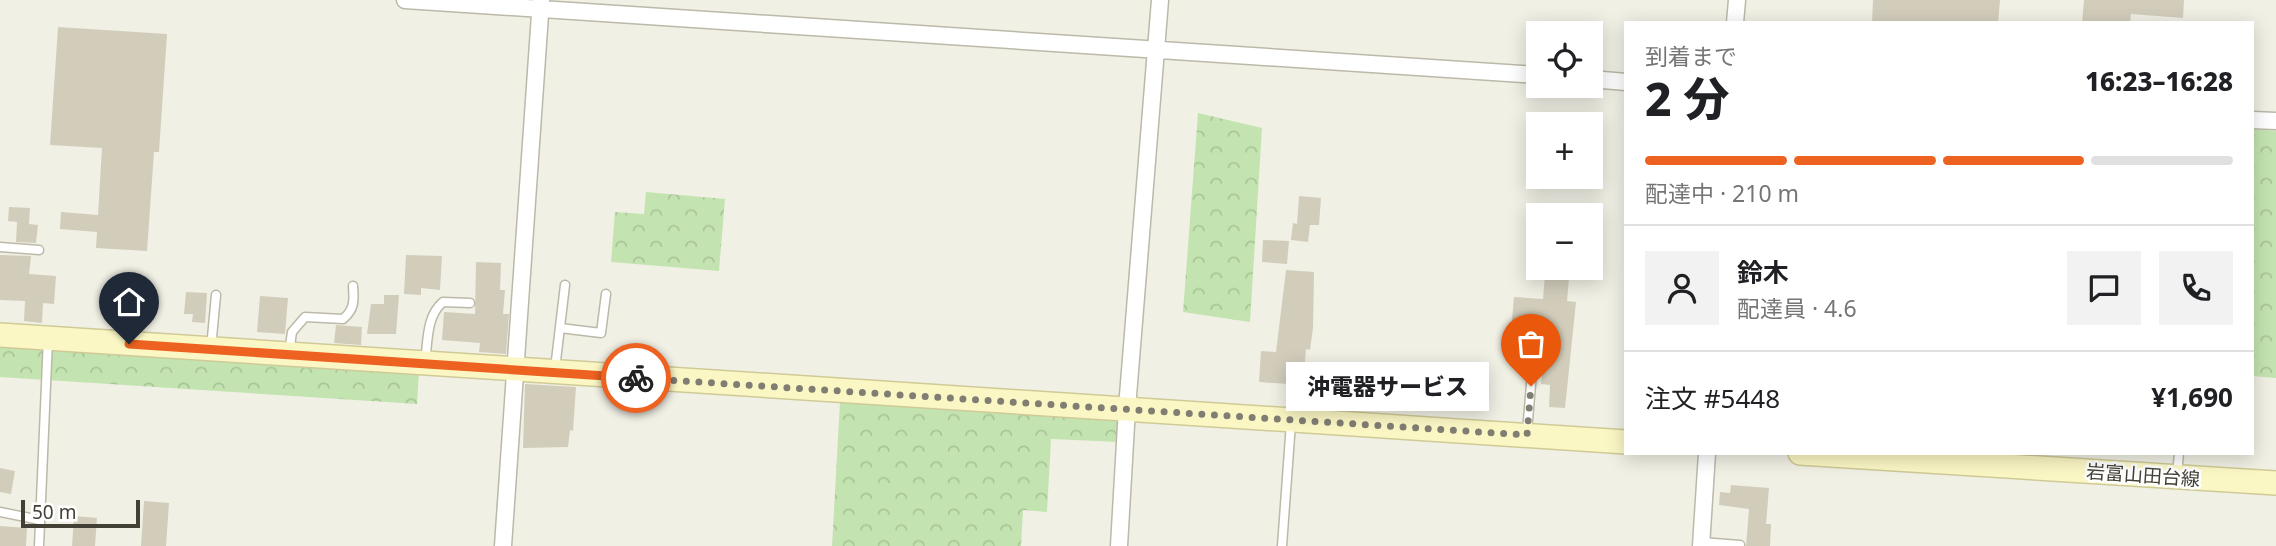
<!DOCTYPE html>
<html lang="ja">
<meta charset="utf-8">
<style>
body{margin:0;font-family:"Noto Sans","Noto Sans JP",sans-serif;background:#f2f2f2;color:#202124;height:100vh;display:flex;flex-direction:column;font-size:26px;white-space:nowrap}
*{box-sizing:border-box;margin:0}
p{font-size:23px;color:#757577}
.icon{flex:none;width:38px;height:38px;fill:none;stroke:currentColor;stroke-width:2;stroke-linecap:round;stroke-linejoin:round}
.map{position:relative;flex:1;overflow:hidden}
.details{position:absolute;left:1624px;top:21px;width:630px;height:434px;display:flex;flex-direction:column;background:#fff;border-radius:0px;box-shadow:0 4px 18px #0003}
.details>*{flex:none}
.fabs{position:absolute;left:1526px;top:21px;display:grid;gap:14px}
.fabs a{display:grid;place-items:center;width:77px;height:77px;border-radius:0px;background:#fff;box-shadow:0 4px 18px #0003;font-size:35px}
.scale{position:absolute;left:21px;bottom:18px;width:119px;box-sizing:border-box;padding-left:7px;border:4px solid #434035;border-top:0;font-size:19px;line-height:24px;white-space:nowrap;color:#434035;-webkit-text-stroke:5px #fff;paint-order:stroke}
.pin{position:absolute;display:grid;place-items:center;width:60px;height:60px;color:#fff;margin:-72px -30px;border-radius:50% 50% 50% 0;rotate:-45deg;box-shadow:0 0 7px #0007}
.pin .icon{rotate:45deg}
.courier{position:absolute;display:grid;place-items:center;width:70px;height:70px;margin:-35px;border:5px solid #ed6220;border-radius:50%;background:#fff;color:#222;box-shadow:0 2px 9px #0007}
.bubble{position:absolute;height:49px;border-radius:0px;background:#fff;box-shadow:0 4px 18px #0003;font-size:23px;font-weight:800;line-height:49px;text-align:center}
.summary em{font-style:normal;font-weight:800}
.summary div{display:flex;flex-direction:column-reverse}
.summary{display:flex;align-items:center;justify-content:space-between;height:119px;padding:0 21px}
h1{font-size:46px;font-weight:800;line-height:52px}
.bar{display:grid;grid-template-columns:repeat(4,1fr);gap:10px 7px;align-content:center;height:84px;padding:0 21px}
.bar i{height:9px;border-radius:5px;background:#e0e0e0}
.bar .selected{background:#ed6220}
.bar p{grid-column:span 4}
.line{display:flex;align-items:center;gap:18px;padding:0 21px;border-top:2px solid #e0e0e0}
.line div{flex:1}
.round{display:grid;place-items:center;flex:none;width:74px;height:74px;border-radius:0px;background:#f2f2f2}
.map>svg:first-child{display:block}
.forest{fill:url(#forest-crowns)}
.building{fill:#d2cdbb}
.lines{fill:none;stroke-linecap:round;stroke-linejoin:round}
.lane-casing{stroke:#bcb9a8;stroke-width:11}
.street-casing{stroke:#bcb9a8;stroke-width:19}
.secondary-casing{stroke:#cfca97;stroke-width:26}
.lane{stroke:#fff;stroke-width:8}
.street{stroke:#fff;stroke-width:16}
.secondary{stroke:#fbf7c5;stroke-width:23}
.done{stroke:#807e73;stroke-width:7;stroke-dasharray:0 12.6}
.route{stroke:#ed6220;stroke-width:9}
.labels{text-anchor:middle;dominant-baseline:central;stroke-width:5;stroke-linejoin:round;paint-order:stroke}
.street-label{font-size:19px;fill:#434035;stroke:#fff}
</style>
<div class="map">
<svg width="2276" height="546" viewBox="0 0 2276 546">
<defs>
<pattern id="forest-crowns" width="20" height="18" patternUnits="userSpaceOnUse" patternTransform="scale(1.75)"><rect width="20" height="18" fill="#c3e4b0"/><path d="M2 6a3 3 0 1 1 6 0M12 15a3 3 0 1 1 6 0" fill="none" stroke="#a9c598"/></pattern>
</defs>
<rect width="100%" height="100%" fill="#f1f0e5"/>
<path class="forest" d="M1198,113L1262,128L1250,322L1183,312Z
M2252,129L2276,131V378L2252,376Z
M646,192L725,199L719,271L611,262L615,212L644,214Z
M0,344L419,371L417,404L0,377Z
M840,402L1120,417L1119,442L1051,439L1047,512L1023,510L1021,546H832Z"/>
<path class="building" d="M1873,0H2000L1998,23H1872Z
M2084,0H2184L2183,18L2131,14L2130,23H2082Z
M58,27L167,34L159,152H154L147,251L96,248L97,232L60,229L61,212L98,215L102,148L50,145Z
M1299,196L1321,198L1319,225H1310L1308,242L1291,240L1293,223L1297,224Z
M9,207L30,208L29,224L38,225L36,243L16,242L17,222L8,221Z
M1263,240L1289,241L1287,264L1262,262Z
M0,255L31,256L29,274L56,276L54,304L43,303L42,323L24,321L25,301L0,300Z
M406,255L442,256L440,290L421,288V295L404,294Z
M476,262L501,263L500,290H505L503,314H509L506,354L479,352L480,343L442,340L444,312L475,314Z
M1550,268H1570L1567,301L1576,302L1565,408L1549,407L1550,385L1541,384L1545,333L1511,331L1514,297L1543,299L1545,275L1549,276Z
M1286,270L1314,272L1313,328L1310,350L1306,349L1303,385L1259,382L1261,351L1276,352Z
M186,292L207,293L205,323L192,322L193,314H184Z
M384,295H399L396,334H367L371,304H384Z
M260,296L288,298L285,334L257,332Z
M336,325L362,327L361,345L334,343Z
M1372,366L1393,368L1390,403L1369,401Z
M525,384L576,387L573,431L570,430L568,447L523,448Z
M0,468L15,471L11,494L0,492Z
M1731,485L1769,488L1766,524H1771L1770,546H1746L1749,509L1719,505L1720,492L1730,493Z
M144,501L169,503L166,546H141Z
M74,516L97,518L95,546H72Z
M0,526L27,528L26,546H0Z"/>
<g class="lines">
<g class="lane-casing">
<path id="lane" d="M0,247L39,250
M560,328L601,333L606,294
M211,348L216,295
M289,353L292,332L305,317L343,319C355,309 354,300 353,286
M425,362C428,342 426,316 443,302L470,303
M555,369L565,285
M1527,432L1535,337
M2177,475L2179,453
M0,512L40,520
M1701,542L1740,545
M39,546L48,339
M1282,546L1291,423"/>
</g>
<g class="street-casing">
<path id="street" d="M405,0L1538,75
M1735,23L1737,0
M1591,79L1626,82
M2252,120L2276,121
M503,546L541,0
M1119,546L1127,408L1160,0
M1701,546L1707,453"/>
</g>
<g class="secondary-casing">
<path id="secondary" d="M0,335L1626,442
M1800,453L2276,483"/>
</g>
<use href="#lane" class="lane"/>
<use href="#street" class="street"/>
<use href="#secondary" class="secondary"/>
</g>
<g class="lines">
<path class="done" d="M636,378L1527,435L1531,386"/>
<path class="route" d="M129,344L636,378"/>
</g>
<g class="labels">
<g class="street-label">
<text transform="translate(2143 475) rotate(4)">岩富山田台線</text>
</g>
</g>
</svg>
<div class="fabs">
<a><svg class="icon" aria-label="locate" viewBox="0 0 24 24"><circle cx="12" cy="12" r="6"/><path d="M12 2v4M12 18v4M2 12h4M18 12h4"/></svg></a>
<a>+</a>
<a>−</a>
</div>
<div class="scale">50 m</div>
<div class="pin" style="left:1531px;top:386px;background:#ea580c"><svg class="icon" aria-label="bag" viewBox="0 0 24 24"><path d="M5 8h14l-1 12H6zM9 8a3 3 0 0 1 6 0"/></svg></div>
<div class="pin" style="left:129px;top:344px;background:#1f2937"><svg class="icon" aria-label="home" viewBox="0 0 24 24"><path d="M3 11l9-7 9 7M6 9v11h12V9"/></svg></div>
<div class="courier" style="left:636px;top:378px"><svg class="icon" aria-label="bike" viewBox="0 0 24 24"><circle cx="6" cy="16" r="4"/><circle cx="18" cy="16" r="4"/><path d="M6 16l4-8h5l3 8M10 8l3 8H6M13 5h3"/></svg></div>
<div class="bubble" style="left:1286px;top:362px;width:203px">沖電器サービス</div>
<section class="details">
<div class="summary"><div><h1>2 分</h1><p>到着まで</p></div><em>16:23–16:28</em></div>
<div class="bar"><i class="selected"></i><i class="selected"></i><i class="selected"></i><i></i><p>配達中 · 210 m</p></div>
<div class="line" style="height:126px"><a class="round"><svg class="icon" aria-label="person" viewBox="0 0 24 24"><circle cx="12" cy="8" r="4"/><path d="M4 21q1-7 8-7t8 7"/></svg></a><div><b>鈴木</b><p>配達員 · 4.6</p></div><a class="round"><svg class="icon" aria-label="chat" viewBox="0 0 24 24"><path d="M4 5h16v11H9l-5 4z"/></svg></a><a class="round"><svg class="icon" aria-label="phone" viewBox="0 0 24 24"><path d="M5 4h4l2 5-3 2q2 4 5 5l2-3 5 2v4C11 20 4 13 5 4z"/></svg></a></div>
<div class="line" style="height:91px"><div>注文 #5448</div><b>¥1,690</b></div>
</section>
</div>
